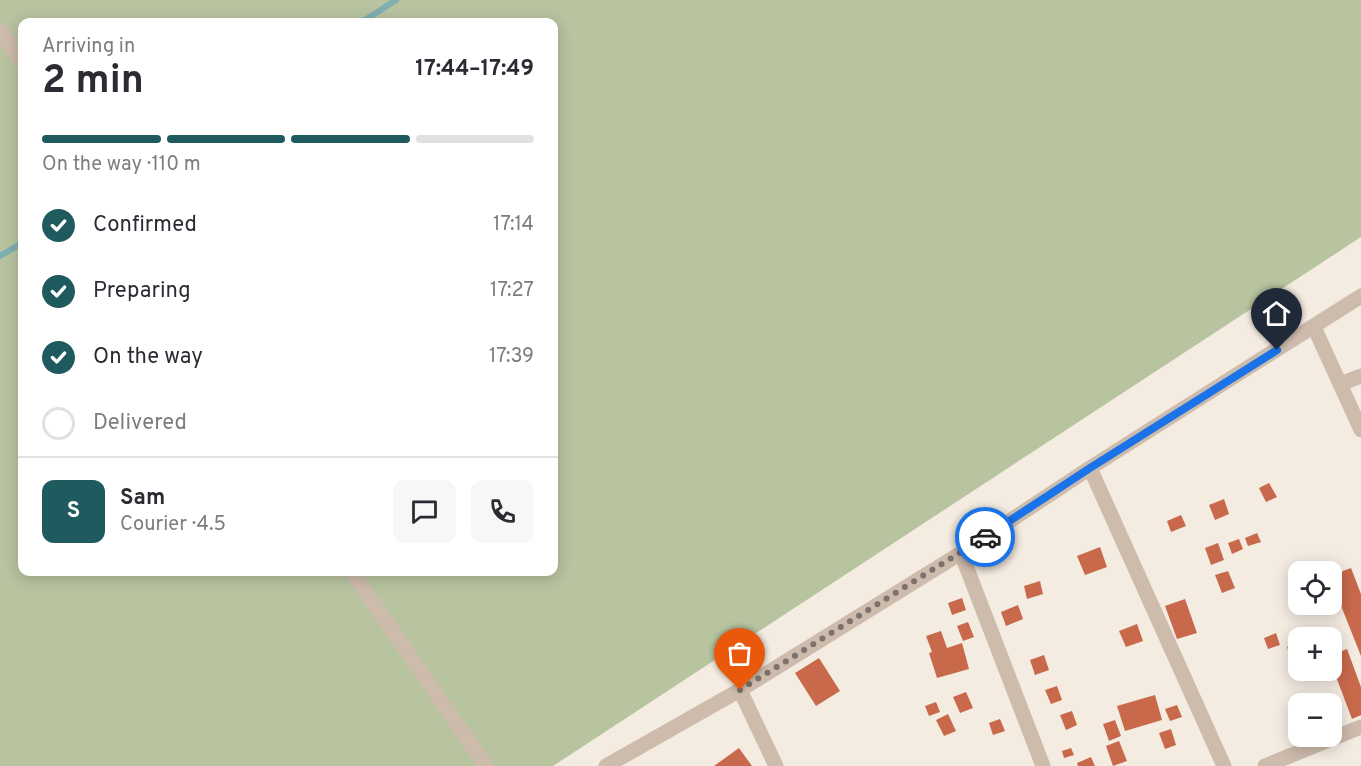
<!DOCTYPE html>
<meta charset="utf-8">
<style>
body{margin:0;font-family:Overpass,sans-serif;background:#f7f7f7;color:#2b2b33;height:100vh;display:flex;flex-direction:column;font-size:22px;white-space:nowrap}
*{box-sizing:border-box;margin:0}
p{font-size:20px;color:#7c7c81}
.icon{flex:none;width:33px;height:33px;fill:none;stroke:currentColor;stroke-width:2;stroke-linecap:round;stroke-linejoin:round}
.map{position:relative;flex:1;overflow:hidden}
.drawer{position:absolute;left:18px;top:18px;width:540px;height:558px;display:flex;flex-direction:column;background:#fff;border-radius:12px;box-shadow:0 3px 15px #0003}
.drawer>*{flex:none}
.tools{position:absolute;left:1288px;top:561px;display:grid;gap:12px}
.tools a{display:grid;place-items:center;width:54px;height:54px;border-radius:12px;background:#fff;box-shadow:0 3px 15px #0003;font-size:30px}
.pin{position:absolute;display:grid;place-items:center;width:51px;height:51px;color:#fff;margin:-62px -26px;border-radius:50% 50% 50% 0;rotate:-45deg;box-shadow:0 0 6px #0007}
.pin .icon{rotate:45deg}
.courier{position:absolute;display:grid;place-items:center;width:60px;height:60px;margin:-30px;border:4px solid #1a73e8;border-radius:50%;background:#fff;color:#222;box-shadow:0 2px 8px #0007}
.overview em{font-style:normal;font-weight:700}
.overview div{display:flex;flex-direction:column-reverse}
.overview{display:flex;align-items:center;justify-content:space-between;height:102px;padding:0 24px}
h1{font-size:39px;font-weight:700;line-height:45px}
.bar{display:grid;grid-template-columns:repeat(4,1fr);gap:9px 6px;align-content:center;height:72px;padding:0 24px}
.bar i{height:8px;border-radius:4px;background:#e1e1e2}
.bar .current{background:#1f5a5e}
.bar p{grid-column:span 4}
.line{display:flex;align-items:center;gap:15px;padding:0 24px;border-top:2px solid #e1e1e2}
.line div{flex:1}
.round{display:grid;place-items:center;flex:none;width:63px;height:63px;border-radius:12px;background:#f7f7f7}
ol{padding:0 24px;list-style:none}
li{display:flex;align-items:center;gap:18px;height:66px}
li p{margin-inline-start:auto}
li .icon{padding:6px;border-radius:50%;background:#1f5a5e;color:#fff;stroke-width:4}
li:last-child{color:#7c7c81}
li i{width:33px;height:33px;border:3px solid #e1e1e2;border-radius:50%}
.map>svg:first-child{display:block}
.green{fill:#b8c4a0;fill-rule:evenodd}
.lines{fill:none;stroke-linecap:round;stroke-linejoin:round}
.stream{stroke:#7fb0b2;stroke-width:6}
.building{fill:#c8694b}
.minor{stroke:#cdbbac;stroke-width:15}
.done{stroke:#7c716b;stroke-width:6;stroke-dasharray:0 10.8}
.route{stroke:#1a73e8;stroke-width:8}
</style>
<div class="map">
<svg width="1361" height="766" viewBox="0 0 1361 766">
<rect width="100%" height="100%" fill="#f4ebe1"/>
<path class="green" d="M0,0H1361V237L553,766H0ZM22,22H554V572H22Z"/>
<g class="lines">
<path class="stream" d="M362,22L396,0
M0,256L22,243"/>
</g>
<path class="building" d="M1269,483L1277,497L1266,502L1259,488Z
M1224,499L1229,514L1215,520L1209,505Z
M1181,515L1186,526L1171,532L1167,521Z
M1257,533L1261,542L1248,546L1245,538Z
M1239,539L1243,549L1232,554L1228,543Z
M1218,543L1224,560L1211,565L1205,548Z
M1100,547L1107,567L1085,575L1077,556Z
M1351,568L1361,594V656L1332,583V575Z
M1228,571L1235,588L1222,593L1215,575Z
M1040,581L1043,594L1027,599L1024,586Z
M1299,595V604L1310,605L1296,610L1291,598Z
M962,598L966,610L952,615L948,603Z
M1185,599L1197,633L1177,639L1165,606Z
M1018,605L1023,619L1006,626L1001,612Z
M968,622L974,637L963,641L957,626Z
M1137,624L1143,641L1126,647L1119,631Z
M941,631L947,648L962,643L969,669L937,678L929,653L932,652L926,636Z
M1276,633L1280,645L1268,649L1264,638Z
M1299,642V663L1294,665L1287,647Z
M1347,649L1361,687V715L1352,719L1332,666V655Z
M1044,655L1049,670L1035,675L1030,660Z
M819,658L840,691L816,706L795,673Z
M1057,686L1062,700L1051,704L1045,690Z
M966,692L973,708L960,713L953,697Z
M1155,695L1162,720L1125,731L1117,706Z
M936,702L940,712L929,716L925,706Z
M1177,705L1182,717L1170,721L1165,709Z
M1072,711L1077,725L1066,730L1060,715Z
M948,714L956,731L944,736L936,720Z
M1000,719L1005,731L993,735L989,723Z
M1115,720L1121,736L1109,741L1103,724Z
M1171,729L1176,745L1165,749L1159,733Z
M1119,741L1127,761L1113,766L1106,746Z
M739,748L752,766H714Z
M1071,748L1074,755L1064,758L1062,751Z
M1091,757L1095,766H1078L1077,763Z"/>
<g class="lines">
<path class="minor" d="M0,30L22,63
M1314,327L1361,430
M1340,384L1361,376
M1090,468L1224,766
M961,553L1043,766
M352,572L486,766
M740,690L776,766
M606,766L740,690L961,553L1090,468L1361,296
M1265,766L1361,727"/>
</g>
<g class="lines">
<path class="done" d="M740,690L985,537"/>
<path class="route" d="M985,537L1090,468L1277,350"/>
</g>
</svg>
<div class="tools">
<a><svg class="icon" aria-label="locate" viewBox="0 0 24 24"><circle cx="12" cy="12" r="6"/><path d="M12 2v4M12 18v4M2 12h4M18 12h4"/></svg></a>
<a>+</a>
<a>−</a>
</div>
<div class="pin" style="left:740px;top:690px;background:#ea580c"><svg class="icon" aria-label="bag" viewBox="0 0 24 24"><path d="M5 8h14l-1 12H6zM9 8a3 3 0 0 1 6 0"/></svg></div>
<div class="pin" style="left:1277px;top:350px;background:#1f2937"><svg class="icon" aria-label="home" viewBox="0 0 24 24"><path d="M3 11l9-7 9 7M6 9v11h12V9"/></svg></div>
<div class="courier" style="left:985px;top:537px"><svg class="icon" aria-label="car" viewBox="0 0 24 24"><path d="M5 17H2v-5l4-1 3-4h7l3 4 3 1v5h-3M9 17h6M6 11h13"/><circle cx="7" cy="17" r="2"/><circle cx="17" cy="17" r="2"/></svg></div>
<section class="drawer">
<div class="overview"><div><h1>2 min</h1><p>Arriving in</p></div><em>17:44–17:49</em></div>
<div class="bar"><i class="current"></i><i class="current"></i><i class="current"></i><i></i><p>On the way · 110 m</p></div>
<ol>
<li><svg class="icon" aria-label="check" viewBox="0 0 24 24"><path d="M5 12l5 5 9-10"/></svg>Confirmed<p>17:14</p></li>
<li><svg class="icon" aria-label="check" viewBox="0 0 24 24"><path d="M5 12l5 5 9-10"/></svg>Preparing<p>17:27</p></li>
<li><svg class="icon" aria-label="check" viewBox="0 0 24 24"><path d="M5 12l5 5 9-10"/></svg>On the way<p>17:39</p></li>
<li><i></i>Delivered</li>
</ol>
<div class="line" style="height:108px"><b class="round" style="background:#1f5a5e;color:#fff">S</b><div><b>Sam</b><p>Courier · 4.5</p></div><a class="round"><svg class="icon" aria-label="chat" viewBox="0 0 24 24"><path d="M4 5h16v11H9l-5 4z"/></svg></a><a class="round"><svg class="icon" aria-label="phone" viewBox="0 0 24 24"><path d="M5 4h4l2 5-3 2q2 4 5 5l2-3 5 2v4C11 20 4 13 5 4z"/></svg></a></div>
</section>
</div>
